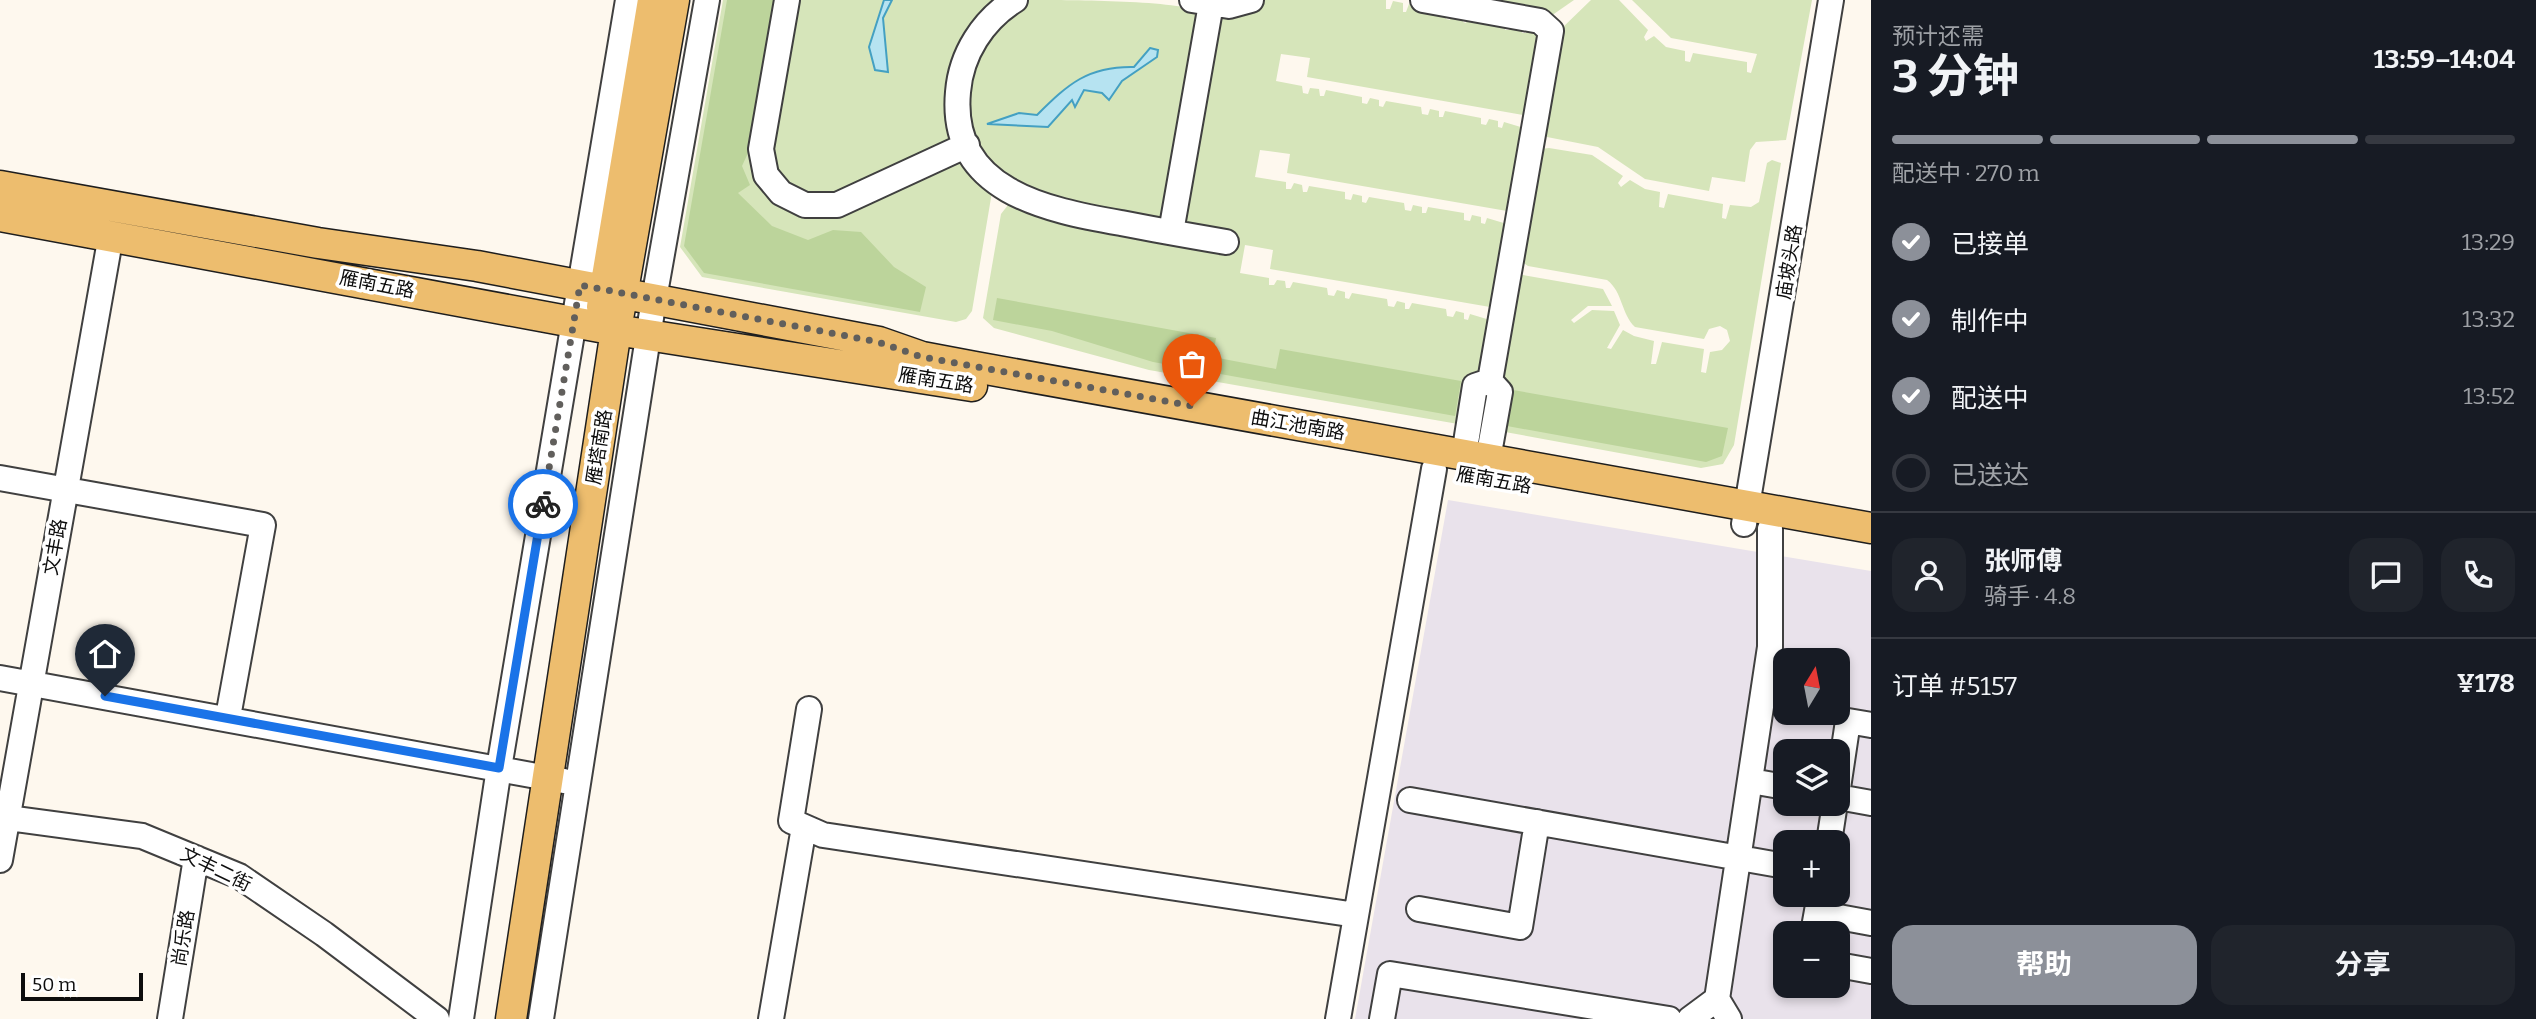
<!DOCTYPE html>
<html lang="zh">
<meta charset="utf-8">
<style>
body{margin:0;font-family:Bitter,"Noto Sans SC",serif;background:#20242c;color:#f1f3f6;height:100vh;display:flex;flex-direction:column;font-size:26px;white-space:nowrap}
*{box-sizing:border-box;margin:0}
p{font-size:23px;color:#9ea1a6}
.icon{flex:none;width:38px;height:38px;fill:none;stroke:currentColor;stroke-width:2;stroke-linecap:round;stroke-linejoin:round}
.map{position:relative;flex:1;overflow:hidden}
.panel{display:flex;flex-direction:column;background:#171b24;width:665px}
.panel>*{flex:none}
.needle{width:46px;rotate:10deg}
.tools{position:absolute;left:1773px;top:648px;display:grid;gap:14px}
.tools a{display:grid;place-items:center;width:77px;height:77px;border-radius:14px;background:#171b24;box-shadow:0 4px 10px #0003;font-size:35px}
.scale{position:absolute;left:21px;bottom:18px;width:122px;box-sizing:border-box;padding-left:7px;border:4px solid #0d0d0d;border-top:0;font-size:19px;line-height:24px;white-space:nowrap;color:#0d0d0d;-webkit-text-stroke:5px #fff;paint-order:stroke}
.pin{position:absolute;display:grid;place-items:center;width:60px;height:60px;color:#fff;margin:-72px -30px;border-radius:50% 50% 50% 0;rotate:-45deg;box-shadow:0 0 7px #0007}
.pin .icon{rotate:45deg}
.courier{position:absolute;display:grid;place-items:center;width:70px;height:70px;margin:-35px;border:5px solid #1a73e8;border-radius:50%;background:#fff;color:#222;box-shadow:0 2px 9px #0007}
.overview em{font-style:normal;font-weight:700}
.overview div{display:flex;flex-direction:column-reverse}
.overview{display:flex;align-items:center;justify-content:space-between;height:119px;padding:0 21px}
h1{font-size:46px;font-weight:700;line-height:52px}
.bar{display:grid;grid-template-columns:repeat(4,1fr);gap:10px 7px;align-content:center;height:84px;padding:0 21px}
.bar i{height:9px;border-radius:5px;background:#363941}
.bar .on{background:#8c9099}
.bar p{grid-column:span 4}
.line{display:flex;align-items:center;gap:18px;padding:0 21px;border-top:2px solid #363941}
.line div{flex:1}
.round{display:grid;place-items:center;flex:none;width:74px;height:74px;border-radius:21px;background:#20242c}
ol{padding:0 21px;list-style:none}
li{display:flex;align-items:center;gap:21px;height:77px}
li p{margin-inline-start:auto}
li .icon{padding:7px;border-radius:50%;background:#8c9099;color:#fff;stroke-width:4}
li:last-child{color:#9ea1a6}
li i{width:38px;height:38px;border:4px solid #363941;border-radius:50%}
.button{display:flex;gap:14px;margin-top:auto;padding:14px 21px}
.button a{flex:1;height:80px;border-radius:21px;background:#8c9099;color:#fff;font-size:28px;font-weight:700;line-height:80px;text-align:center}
.button a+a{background:#20242c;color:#f1f3f6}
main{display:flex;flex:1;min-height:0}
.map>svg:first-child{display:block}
.industrial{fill:#e9e2eb;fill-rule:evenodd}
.green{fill:#d6e5ba}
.forest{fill:#bcd49b}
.water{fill:#b6e3f1;stroke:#44a0c2;stroke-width:2}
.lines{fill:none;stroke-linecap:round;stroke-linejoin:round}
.minor-casing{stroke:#404040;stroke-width:28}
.major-casing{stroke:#1e1e1e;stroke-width:33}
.minor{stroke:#fff;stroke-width:24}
.major{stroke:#edbd6e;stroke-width:30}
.done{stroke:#615f5c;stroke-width:7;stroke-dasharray:0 12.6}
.route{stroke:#1a73e8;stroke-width:9}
.labels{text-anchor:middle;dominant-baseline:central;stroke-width:7;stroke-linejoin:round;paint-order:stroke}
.street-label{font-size:19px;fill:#0d0d0d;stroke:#fff}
</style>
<main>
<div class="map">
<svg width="1871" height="1019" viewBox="0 0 1871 1019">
<rect width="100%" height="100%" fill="#fef8ee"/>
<path class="industrial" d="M1448,500L1871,571V1019H1355ZM1785,660H1838V712H1785ZM1785,751H1838V803H1785ZM1785,842H1838V894H1785ZM1785,933H1838V985H1785Z"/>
<path class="green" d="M723,0H781L756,143L794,208L962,160L992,192L972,311L966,319L956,322L702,277L680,247Z
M793,0H1004L989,12L953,141L827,201L781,186L768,140Z
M1027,0C1067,0 1170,0 1200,11L1168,213L1158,223L1009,185L969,134L971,60L1015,7Z
M1260,0H1386V9H1390L1393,1L1403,3V12H1406L1409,4L1445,10L1446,19L1450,20L1452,12L1463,15V22L1466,23L1468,15L1506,22L1505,30H1509L1511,23L1523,26L1522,33H1526L1527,25L1542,30L1527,113L1523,115L1307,77L1310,58L1281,54L1276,81L1302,86L1303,93L1308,94L1310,88L1319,89L1320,96H1324L1326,90L1362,97V103L1367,104L1370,98L1379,100V106L1383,107L1386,101L1421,107L1422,114L1428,115L1430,109L1439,111V117H1443L1445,111L1481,118V124L1486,125L1489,119L1498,121V127L1502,128L1504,122L1524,128L1510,209L1507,211L1287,173L1290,154L1260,150L1255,177L1286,182V189H1291L1294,183L1302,185L1303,192H1307L1309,186L1345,192V199L1351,200L1353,194L1362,196V202L1366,203L1369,197L1404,203L1405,210L1411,211L1413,205L1422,207V213H1426L1428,207L1464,213V220L1470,221L1472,215L1481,217V223L1485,224L1487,218L1507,224L1493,305L1490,307L1270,269L1273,250L1245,245L1240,273L1269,278V285H1274L1277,280L1285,281L1286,288H1290L1293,282L1327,288L1328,295L1334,296L1337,290L1345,292V298L1349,299L1352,293L1387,299L1388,306L1394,307L1397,301L1405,303V309H1409L1412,303L1446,309L1447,316L1453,317L1456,311L1464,313V319L1468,320L1470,314L1490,320L1484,367L1471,379L1458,424L1149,370L994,328L983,318L1001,214L1008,205L1182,225L1215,19Z
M1459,0H1574L1551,16Z
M1591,0H1619L1648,30L1644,37L1646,41L1654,36L1666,47L1685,51V61L1690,62L1693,53L1747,62V72L1751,73L1757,54L1671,38L1632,0H1812L1786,140L1756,142L1750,150L1745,182L1712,177L1709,191L1645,179L1598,147L1547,137L1544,134L1560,30Z
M1549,148L1592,155L1623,176L1618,183L1621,187L1630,180L1645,189L1660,192L1659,207L1664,208L1668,194L1723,204L1722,218L1726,219L1730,205L1751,207L1759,202L1767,163L1772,160L1781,163L1734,445L1723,464L1701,468L1505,432L1498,381L1519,276L1523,275L1603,289L1612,306H1588L1571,320L1574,323L1592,310L1614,311L1620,325L1607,348L1611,349L1623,330L1634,336L1654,341L1651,364H1656L1662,342L1704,349L1701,372L1706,373L1710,352L1722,350L1730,341L1727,330L1720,326L1709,329L1704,339L1635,327C1621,314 1623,292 1607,280L1528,266L1522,262L1541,149Z"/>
<path class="forest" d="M727,0H777L753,142L742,166L750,185L738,193L772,226L808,240L833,230L861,232L894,267L926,287L920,312L704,273L684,246Z
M997,298L1216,338L1213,357L1276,369L1280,349L1461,381L1455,416L1153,362L1052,331L993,320Z
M1513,390L1728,428L1722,456L1706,462L1507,426Z"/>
<path class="water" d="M884,0H892L883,18L888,72L875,70L869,47Z
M1150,48L1158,50L1157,57L1122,81L1109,100L1102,93L1084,90L1075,107L1072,100L1048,127L987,124L1019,113L1037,115C1068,84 1088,66 1134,67Z"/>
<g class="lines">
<g class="minor-casing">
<path id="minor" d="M787,0L761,149L766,175L781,193L805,205H837L967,145
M1015,0C983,20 961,54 958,92C949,191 1046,210 1121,223C1156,230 1191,236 1226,242
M1192,0L1229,6L1251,0
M1423,0L1540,21L1551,31L1490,381L1475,386L1464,455
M1171,232L1211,4
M1488,459L1500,392L1490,381
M0,478L263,525L228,717
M1744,524L1831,0
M0,678L564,781
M809,709L791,821L823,835L1356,915
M1751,781L1785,787
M1838,788L1848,721L1871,725
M1838,797L1871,803
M1410,800L1785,866
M0,817L142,836L239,876L324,934L437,1019
M1829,842L1835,803
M0,860L111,235
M1419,909L1520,927L1537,822
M1817,913L1871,923
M1813,933L1820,894
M1838,965L1871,971
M170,1019L196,858
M461,1019L499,768L628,0
M541,1019L654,299L707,0
M771,1019L804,827
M1338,1019L1434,469
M1382,1019L1390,974L1669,1019
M1690,1019L1717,999
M1729,1019L1717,999L1770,647V529"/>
</g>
<g class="major-casing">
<path id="major" d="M0,186L318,243L477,266L879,342L922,357L975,367L1871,528
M0,216L616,330L972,386
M602,307L653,0
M511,1019L616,330L674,0"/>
</g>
<use href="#minor" class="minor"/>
<use href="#major" class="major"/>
</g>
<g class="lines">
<path class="done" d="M543,504L580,285L878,342L922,357L1192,406"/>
<path class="route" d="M105,696L499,768L543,504"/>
</g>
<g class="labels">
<g class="street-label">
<text transform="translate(1789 262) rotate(-81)">庙坡头路</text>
<text transform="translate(377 284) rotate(11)">雁南五路</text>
<text transform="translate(936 380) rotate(9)">雁南五路</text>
<text transform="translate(1298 425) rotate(10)">曲江池南路</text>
<text transform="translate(599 447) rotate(-81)">雁塔南路</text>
<text transform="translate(1494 480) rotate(10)">雁南五路</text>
<text transform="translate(55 547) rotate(-80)">文丰路</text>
<text transform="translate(216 869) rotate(26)">文丰二街</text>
<text transform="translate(183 938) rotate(-81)">尚乐路</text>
</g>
</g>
</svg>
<div class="tools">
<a><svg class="needle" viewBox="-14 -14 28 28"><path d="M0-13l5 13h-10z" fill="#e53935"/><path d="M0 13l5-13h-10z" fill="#9ea1a6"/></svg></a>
<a><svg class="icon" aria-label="layers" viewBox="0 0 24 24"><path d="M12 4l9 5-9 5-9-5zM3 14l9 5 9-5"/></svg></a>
<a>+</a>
<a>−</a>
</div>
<div class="scale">50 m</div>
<div class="pin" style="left:1192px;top:406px;background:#ea580c"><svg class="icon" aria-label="bag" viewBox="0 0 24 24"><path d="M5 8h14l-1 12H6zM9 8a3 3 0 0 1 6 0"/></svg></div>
<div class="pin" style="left:105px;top:696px;background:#1f2937"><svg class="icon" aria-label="home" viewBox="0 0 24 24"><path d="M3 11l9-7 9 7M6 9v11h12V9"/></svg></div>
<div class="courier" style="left:543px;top:504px"><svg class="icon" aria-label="bike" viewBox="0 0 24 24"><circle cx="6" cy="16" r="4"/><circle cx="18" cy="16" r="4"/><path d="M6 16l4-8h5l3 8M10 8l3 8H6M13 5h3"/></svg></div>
</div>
<section class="panel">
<div class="overview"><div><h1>3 分钟</h1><p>预计还需</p></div><em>13:59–14:04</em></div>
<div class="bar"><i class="on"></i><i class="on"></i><i class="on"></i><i></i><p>配送中 · 270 m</p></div>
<ol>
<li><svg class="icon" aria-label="check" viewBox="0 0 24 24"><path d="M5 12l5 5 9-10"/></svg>已接单<p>13:29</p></li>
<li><svg class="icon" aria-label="check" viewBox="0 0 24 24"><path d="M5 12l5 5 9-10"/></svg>制作中<p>13:32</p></li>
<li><svg class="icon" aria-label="check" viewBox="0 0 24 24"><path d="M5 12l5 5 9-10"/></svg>配送中<p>13:52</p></li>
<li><i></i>已送达</li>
</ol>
<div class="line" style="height:126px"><a class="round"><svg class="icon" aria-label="person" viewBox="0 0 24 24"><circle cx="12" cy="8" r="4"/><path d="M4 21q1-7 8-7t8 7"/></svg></a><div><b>张师傅</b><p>骑手 · 4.8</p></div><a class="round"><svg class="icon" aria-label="chat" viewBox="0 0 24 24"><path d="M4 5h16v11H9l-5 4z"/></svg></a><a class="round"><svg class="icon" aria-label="phone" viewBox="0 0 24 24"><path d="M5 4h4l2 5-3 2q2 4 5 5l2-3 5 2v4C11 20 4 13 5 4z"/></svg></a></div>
<div class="line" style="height:91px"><div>订单 #5157</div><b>¥178</b></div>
<div class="button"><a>帮助</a><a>分享</a></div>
</section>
</main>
